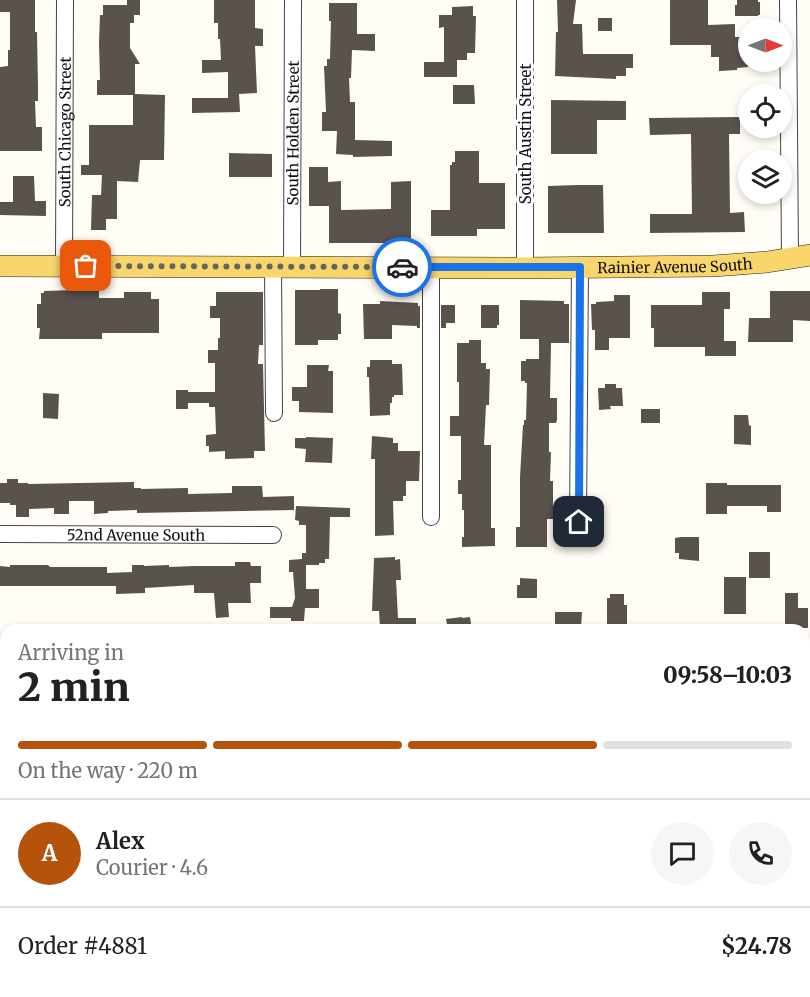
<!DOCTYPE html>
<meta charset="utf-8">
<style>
body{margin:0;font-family:Merriweather,serif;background:#f6f6f6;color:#202124;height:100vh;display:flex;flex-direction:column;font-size:22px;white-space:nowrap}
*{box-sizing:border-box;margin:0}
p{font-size:20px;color:#757577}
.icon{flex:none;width:33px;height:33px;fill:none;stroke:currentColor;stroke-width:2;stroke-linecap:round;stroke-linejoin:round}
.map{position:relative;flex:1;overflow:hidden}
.sheet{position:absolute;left:0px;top:624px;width:810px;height:374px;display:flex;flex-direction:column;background:#fff;border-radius:18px 18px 0 0;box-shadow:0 3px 9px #0003}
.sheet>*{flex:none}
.needle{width:39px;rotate:90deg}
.controls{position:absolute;left:738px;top:18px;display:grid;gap:12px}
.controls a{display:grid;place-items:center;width:54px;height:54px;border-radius:50%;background:#fff;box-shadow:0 3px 9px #0003;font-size:30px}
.pin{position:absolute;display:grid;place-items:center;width:51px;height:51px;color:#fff;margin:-26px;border-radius:12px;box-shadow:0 3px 9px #0006}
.courier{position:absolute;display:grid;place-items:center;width:60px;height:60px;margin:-30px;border:4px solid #1a73e8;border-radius:50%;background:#fff;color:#222;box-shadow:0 2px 8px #0007}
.head em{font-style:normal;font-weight:800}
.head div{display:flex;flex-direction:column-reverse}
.head{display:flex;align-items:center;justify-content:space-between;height:102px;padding:0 18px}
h1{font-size:39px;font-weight:800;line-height:45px}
.bar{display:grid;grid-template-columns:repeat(4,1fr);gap:9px 6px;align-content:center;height:72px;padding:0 18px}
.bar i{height:8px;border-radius:4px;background:#e0e0e0}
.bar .selected{background:#b45309}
.bar p{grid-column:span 4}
.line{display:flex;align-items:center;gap:15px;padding:0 18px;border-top:2px solid #e0e0e0}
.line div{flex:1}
.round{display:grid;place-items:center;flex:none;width:63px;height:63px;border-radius:32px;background:#f6f6f6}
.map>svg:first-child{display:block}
.building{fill:#5a524d}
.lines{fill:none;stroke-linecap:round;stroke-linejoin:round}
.minor-casing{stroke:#444;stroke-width:18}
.major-casing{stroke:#222;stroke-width:22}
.minor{stroke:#fff;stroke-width:16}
.major{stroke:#f9d66b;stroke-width:21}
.done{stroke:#646461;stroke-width:6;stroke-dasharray:0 10.8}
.route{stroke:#1a73e8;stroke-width:8}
.labels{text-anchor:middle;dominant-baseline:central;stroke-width:6;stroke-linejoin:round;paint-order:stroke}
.street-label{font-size:15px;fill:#111;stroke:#fff}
</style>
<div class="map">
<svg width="810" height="997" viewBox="0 0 810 997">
<rect width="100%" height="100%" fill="#fffdf5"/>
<path class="building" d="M0,0H35V32H37L38,88V101H35L36,127H42V151H0V67L8,66V50H10V12H0Z
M127,0H140V15H134V23H130V48L140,64H135V94L165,95L164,160H140L138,182L117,181V219H106V230H91L92,195H101L102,175H81V165H89V125H133V95H97V80H100L99,43L100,15H103V5H127Z
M214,0H255V28L263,29V46H255L257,93L239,94L240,112L192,113V98H228V72L202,73V60H221L220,39H218V23H214Z
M557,0H576L573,24H582L583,54H633V68H626V76H616V79L555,76L556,32H558Z
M670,0H708V25L735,24V37H748V67L737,68V70L719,71V57H711V45H670Z
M737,0H758V2H760V15H758V16H735V5H737Z
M329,3H357V34H375V51L352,50L351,78H349L350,102H355V140L392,141V156L353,157V155L336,154L337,131H322V112H326L324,66H327V59H330L331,21H329Z
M473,6V16H476L475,53H467V60H457V77H424V62H444V27L439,28V15H452V7Z
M598,18H612V31H598Z
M453,85H474L475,104H453Z
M551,100L626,101V120H597V154H551Z
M740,117V134H729L730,213L744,212L745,232L650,233V214H692L691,134L650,135L649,118Z
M455,151H479V183H505V229H477V236H431V210H450V165H452V162H455Z
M229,153L272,154V177H229Z
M309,167H328V182L341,181V210L391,209V182L411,181V243H329V206H309Z
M13,176H34L35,201H46V216L0,215V202H13Z
M578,185H603L604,233H548V186Z
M320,289H338V313L341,314V334H338V340H318V345H295V290H320Z
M76,290L99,291V298H124V292H151V299H159V333H102V339H39L40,328H37V304H41V293H44V291Z
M770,291H810V321L793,320V342H748L749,318H770Z
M216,292H263V345H259L258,364H263L265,451H254V458L225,459V451L209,452V446H206V435L216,434L215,407H209V403H188V409H176V390H188V392H215V363H208V350H218V338H220V318H210V306H216Z
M702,292H730V309H724V341H736V356H705V347H654V328H651V305H702Z
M614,295H630V338H609V350H595V330H592L591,304H596V302L614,301Z
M520,300L564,301V304H569V343H551L550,398H557V420L556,423H549V452H551L550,481H553V507L568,506V519H547V547H516V527H520V477L523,425H524V420H526L527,383H525V381H521V361H526V359H539V339H520Z
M380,301L418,303V306H420V328H417V326L392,325V339H364L363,304H380Z
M441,305H455V323H446V328H441Z
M481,305H499V325H497V328H481Z
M469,340H481V363H486V369H490L489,405H486L484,445H491V528H495V546L462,547V537H464V510H462V494H458V480H461V436H450V416H459V382H457V343H469Z
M370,360H392V364H402L403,395H394V397H392V403H390V415L370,416L369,377H367V367H370Z
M307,365H329L328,371H333V413L299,412V401H292V387H307Z
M605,384H616V388H622L623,406H610L611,409L599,410L598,388H605Z
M43,393L59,394L58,419L43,418Z
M641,409H660V423H641Z
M734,415H748L749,425L751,426V445L734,444Z
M372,436L393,438V443H398V451H420L419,481H406V496H403V501H393L394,535L375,536V459H371Z
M306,437L333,438L332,463L305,462L306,449L295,448V438H306Z
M7,479H18V483H28V484L134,482V488H141V489L188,488V494L232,493V486H262L263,497L294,496V510L137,513V510L108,511V513L94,514V501H69V514H54V508L29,509V517H16V505H10V503H0V483H7Z
M706,483H727V485H781V512H767V506H727V514H706Z
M296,506L350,508V517H330L329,559H325V563H319V565H306V589H319V608H305L304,621H291V618H270V607H292L295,598L293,572H289V560L302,559V553H306V525H299V521L295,520Z
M681,537H699V561L679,559V553H675V538Z
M749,552H770V578H749Z
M395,557V560L400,559L401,580H396L398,618H416V630H405V628H380L379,611H372L374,558Z
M235,562H250L251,566H261V583H250L251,603H228L229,617L216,618L214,593H194V585L145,588V593L116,594V586H0V566L10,567V565H48L50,567H107V573L132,572V565H144V566L169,565V567L194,566H235Z
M724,577H746V614H724Z
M520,578L537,579V598H517V585H520Z
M785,593H798V608H808V628H785Z
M610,594H624V605H627V629L607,628V598H610Z
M555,612H582L581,627H578V629H555Z
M462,617V618L470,617L472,630H448L446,619Z"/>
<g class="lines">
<g class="minor-casing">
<g id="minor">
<path d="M788,0L790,258"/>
<path id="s1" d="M64,266L65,0"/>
<path d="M273,267L274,413"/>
<path id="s2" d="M292,267L293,0"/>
<path d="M525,268V0"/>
<path d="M431,517V267"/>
<path d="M578,522L580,267"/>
<path id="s3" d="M0,534L273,535"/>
<path d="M695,992V997"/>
</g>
</g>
<g class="major-casing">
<g id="major">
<path id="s4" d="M0,266L525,268L713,266L767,262L810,255"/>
<path d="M804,667H810"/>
<path d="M0,772L6,771"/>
</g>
</g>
<use href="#minor" class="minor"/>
<use href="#major" class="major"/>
</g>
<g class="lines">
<path class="done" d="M86,266L402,267"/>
<path class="route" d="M402,267H580L579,522"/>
</g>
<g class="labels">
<g class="street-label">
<text stroke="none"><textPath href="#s1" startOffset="134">South Chicago Street</textPath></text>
<text stroke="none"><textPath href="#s2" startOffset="134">South Holden Street</textPath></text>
<text transform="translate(525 134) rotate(-90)">South Austin Street</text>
<text stroke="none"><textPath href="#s4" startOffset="675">Rainier Avenue South</textPath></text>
<text stroke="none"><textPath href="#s3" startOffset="136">52nd Avenue South</textPath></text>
</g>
</g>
</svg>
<div class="controls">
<a><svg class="needle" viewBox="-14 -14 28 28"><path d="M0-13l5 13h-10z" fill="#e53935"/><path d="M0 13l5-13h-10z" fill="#757577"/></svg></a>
<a><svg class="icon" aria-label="locate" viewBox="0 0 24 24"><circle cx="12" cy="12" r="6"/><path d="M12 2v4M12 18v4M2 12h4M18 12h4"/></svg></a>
<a><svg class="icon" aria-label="layers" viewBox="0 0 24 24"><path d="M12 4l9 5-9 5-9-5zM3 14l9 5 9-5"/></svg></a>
</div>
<div class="pin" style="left:86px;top:266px;background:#ea580c"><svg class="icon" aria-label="bag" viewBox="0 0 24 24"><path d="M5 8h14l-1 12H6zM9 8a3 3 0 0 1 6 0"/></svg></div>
<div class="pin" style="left:579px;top:522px;background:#1f2937"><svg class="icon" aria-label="home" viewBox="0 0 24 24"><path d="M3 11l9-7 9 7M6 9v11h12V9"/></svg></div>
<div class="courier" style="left:402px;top:267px"><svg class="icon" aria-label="car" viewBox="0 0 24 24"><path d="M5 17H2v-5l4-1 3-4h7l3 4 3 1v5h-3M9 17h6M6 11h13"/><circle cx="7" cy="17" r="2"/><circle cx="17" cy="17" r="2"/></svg></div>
<section class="sheet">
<div class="head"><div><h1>2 min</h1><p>Arriving in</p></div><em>09:58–10:03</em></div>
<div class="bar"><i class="selected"></i><i class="selected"></i><i class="selected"></i><i></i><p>On the way · 220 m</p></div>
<div class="line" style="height:108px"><b class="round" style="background:#b45309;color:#fff">A</b><div><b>Alex</b><p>Courier · 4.6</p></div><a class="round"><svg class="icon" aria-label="chat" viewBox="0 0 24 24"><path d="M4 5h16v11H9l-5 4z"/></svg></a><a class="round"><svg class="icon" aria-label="phone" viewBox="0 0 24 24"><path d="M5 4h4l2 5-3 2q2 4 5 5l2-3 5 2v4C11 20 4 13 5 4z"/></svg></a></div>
<div class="line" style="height:78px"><div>Order #4881</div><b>$24.78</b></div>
</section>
</div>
